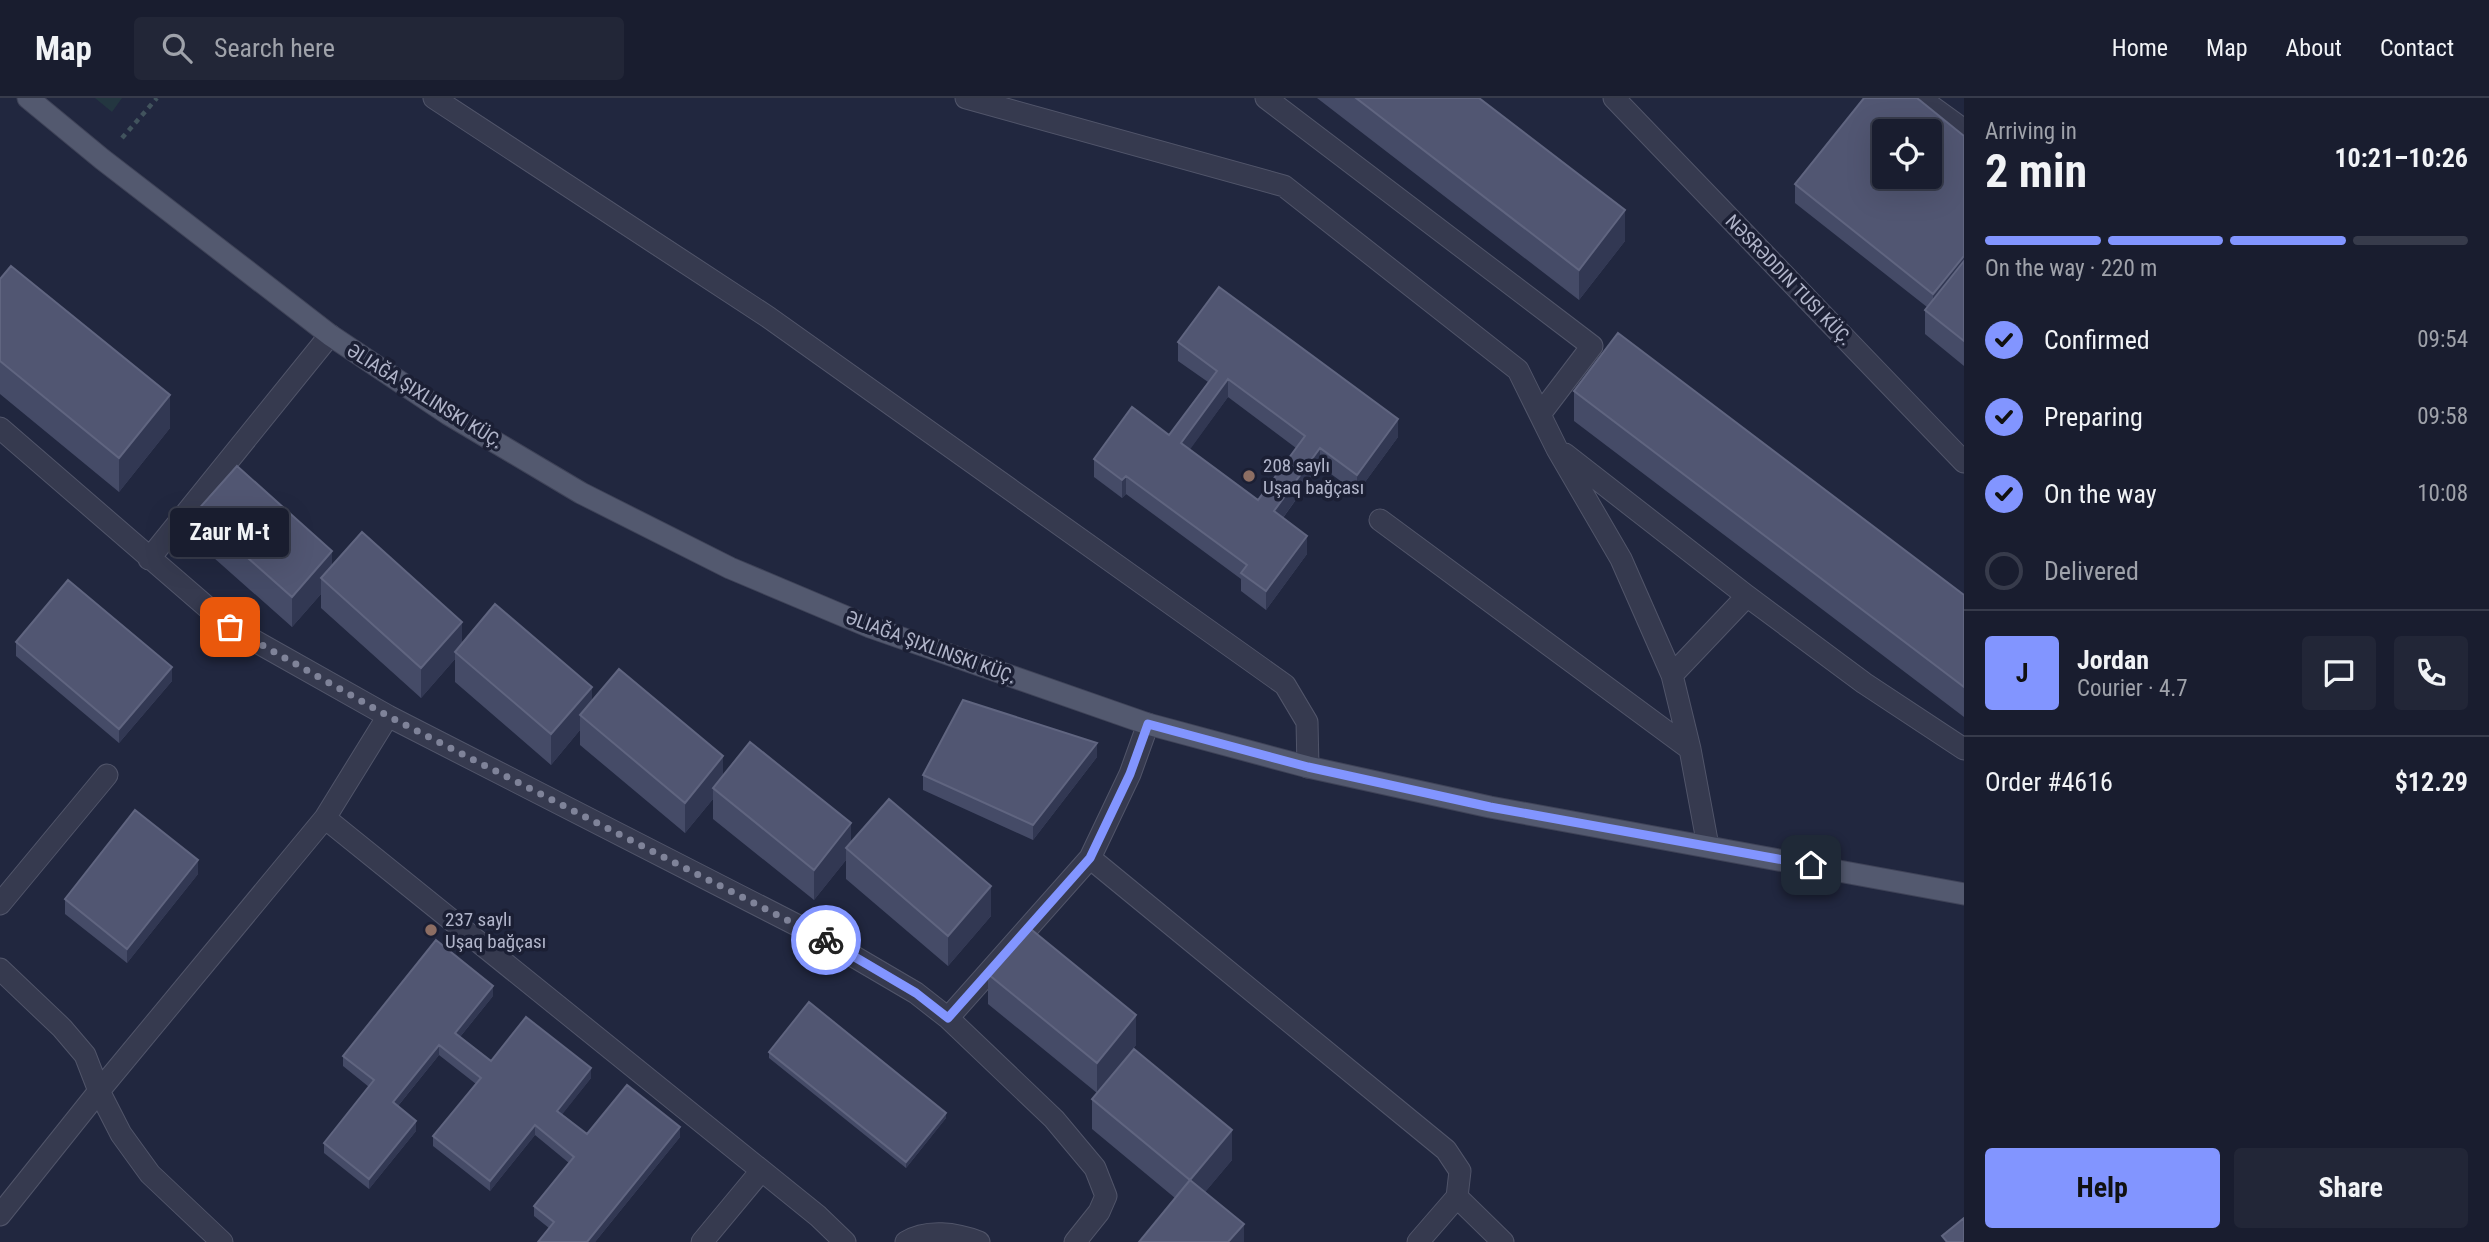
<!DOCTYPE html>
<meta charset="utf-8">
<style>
body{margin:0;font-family:"Roboto Condensed",sans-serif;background:#222637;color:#f1f3f6;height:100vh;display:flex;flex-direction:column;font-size:26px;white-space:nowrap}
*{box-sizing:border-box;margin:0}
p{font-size:23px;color:#9fa2aa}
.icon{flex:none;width:38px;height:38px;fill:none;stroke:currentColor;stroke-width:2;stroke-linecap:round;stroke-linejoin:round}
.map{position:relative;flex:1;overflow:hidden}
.side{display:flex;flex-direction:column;background:#191d2f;width:525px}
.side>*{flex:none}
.controls{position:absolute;left:1872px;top:21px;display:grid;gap:14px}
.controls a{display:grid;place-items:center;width:70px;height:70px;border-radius:7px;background:#191d2f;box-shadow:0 7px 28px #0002,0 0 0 2px #373b4b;font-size:35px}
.pin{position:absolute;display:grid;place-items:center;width:60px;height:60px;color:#fff;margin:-30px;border-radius:14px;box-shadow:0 4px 10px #0006}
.courier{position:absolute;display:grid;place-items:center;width:70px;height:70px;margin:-35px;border:5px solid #8295ff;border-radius:50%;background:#fff;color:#222;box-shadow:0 2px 9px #0007}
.bubble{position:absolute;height:49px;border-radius:7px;background:#191d2f;box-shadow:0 7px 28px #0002,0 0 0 2px #373b4b;font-size:23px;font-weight:700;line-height:49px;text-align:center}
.overview em{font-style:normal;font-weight:700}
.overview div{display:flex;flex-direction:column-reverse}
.overview{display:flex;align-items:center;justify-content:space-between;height:119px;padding:0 21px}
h1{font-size:46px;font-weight:700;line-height:52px}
.bar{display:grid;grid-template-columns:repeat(4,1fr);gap:10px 7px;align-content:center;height:84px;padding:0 21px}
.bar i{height:9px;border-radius:5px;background:#373b4b}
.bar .selected{background:#8295ff}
.bar p{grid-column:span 4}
.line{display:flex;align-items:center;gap:18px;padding:0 21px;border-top:2px solid #373b4b}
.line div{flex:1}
.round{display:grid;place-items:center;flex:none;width:74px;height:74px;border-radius:7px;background:#222637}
ol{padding:0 21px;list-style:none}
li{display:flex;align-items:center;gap:21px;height:77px}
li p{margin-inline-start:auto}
li .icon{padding:7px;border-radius:50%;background:#8295ff;color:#111;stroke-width:4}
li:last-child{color:#9fa2aa}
li i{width:38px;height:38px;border:4px solid #373b4b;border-radius:50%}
.button{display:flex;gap:14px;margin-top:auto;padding:14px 21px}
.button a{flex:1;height:80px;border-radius:7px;background:#8295ff;color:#111;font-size:28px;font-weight:700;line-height:80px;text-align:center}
.button a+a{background:#222637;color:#f1f3f6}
header{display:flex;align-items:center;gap:42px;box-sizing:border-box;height:98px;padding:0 35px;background:#191d2f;border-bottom:2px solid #373b4b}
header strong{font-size:33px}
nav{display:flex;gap:38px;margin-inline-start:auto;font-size:24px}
.search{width:490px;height:63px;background:#222637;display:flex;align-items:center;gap:18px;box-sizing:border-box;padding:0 24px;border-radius:7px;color:#9fa2aa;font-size:26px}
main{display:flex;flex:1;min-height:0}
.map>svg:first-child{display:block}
.green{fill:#233640}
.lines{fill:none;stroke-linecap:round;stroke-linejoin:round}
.minor-casing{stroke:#51556a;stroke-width:23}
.major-casing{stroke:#3f4358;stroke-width:23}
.path{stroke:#41535d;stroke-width:4.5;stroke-dasharray:5 5;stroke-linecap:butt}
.minor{stroke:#363a4f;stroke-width:21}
.major{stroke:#53596f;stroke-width:21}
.wall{fill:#454b67;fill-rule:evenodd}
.shaded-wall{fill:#323853}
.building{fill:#515672;stroke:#606580;stroke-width:2;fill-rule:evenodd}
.done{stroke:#7f8399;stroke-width:7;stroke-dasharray:0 12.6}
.route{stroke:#8295ff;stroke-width:9}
.education-dot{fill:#8d6e63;stroke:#1b1f34;stroke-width:2.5}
.labels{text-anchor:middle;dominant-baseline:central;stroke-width:7;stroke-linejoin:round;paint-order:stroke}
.street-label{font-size:19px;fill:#b1b5ca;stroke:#1b1f34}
.poi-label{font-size:19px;fill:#b1b5ca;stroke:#1b1f34;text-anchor:start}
</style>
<header>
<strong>Map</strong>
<div class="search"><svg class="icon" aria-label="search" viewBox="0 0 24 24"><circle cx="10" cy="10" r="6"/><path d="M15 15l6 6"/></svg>Search here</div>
<nav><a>Home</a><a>Map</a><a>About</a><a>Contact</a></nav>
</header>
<main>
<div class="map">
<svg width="1964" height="1144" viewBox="0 0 1964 1144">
<rect width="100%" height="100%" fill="#21273f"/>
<path class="green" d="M95,0H122L112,14Z"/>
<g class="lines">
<g class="minor-casing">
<path id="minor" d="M434,0L768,219L1285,587L1307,624L1308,669
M966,0L1284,88L1518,272L1557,351L1621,461L1672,577L1690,651L1708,748
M1266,0L1592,248L1541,315
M1614,0L1964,364
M1920,0L1964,32
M0,330L230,529L388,618L824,841L916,895L948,920L1054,1021L1095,1070L1106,1098L1099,1114L1075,1144
M1565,356L1747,498L1864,585L1964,651
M1380,422L1690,651
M149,461L330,237
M1672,577L1747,498
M1148,626L1130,676L1090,760L1446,1052L1460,1073L1457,1099L1418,1144
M325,720L818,1118L845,1144
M0,806L107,677
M0,871L62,930L85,957L99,993L121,1036L150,1076L222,1144
M948,920L1090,760
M1457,1099L1503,1144
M0,1117L99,993L325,720L388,618
M702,1144L761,1073
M906,1144C927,1131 956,1135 979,1144"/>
</g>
<g class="major-casing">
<path id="major" d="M28,0L102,61L330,237L448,316L581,395L730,470L870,529L1148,626L1308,669L1490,709L1964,796"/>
</g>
<path class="path" d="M122,40L157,0"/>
<use href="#minor" class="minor"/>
<use href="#major" class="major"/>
</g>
<path class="wall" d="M1317,0H1479L1625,143L1579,202Z
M1964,38V268L1925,236V212L1927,209L1795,105V86Z
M0,181L170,330L119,394L0,296Z
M1178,244L1398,339L1357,395L1320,368L1283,420L1307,456L1266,512L1241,493V481L1126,396L1122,400L1094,379V361L1169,337L1208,284L1178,263ZM1228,299L1296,350L1258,402L1189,352Z
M1574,293L1964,497V619L1574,323Z
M196,414L332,467L462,546L592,604L723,678L991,818L948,868L846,781V762L814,802L713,721V701L685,735L580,647V632L551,667L455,584V561L421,600L321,510V496L292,529L196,444Z
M16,544L172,583L119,645L16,558Z
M1097,659L1033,742L923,692V677Z
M198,776L127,865L65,816V801Z
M988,876L1136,947L1098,994L1232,1062L1205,1094L1244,1144L1175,1100L1092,1031V1001L1097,995L988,906Z
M493,898L460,939L491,963L591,980L562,1016L587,1036L680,1039L595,1144H538L549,1130L534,1118V1108L569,1065L535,1037L490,1093L433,1048V1038L476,986L439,957L398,1008L416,1033L369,1091L324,1055V1045L369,989L343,968V958Z
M769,954L946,1020L906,1070L769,960Z"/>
<path class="shaded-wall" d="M1625,112V143L1579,202V172Z
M1964,158V176L1933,215V196Z
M1228,281V299L1181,364V345Z
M170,297V330L119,394V360Z
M1398,321V339L1357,395V377Z
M1320,350V368L1274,432V413Z
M1126,378V396L1122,400V382Z
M1307,438V456L1266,512V493Z
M332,453V483L321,480V496L292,529V499Z
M462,524V554H455V561L421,600V570Z
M172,569V583L119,645V631Z
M592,589V619L580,617V632L551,667V636Z
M1097,645V659L1033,742V727Z
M723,658V688L713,690V701L685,735V705Z
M851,725V755L846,750V762L814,802V772Z
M198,762V776L127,865V851Z
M991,788V818L948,868V838Z
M493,888V898L455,945V935Z
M1136,917V947L1097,995V965Z
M439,947V957L393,1014V1004Z
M591,970V980L557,1023V1013Z
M946,1015V1020L906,1070V1064Z
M416,1023V1033L369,1091V1081Z
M535,1027V1037L490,1093V1083Z
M680,1029V1039L595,1144H587Z
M1232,1032V1062L1190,1112V1082Z
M1244,1126V1144H1228Z"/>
<path class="building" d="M1356,0H1479L1625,112L1579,172Z
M1864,0H1917L1964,38V158L1933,196L1795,86ZM1885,33H1930V79H1885Z
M1964,163V243L1925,212Z
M11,168L170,297L119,360L0,263V181Z
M1219,189L1398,321L1357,377L1320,350L1274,413L1307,438L1266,493L1241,475L1247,467L1126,378L1122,382L1094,361L1132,309L1169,337L1217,273L1178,244ZM1228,281L1305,338L1258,402L1181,345Z
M1618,235L1964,497V589L1574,293Z
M237,368L332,453L292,499L196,414Z
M362,434L462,524L421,570L321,480Z
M68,482L172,569L119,631L16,544Z
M495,506L592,589L551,636L455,554Z
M619,571L723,658L685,705L580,617Z
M963,602L1097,645L1033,727L923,677Z
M750,644L851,725L814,772L713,690Z
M889,701L991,788L948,838L846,750Z
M135,712L198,762L127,851L65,801Z
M1027,828L1136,917L1097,965L988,876Z
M436,842L493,888L455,935L491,963L526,919L591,970L557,1013L587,1036L627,987L680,1029L587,1144H538L554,1124L534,1108L574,1059L535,1027L490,1083L433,1038L481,980L439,947L393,1004L416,1023L369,1081L324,1045L374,982L343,958Z
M809,904L946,1015L906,1064L769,954Z
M1134,951L1232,1032L1190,1082L1092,1001Z
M1190,1082L1244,1126L1228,1144H1139Z
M1964,1120V1144H1947L1942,1138Z"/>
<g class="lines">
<path class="done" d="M230,529L388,618L826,842"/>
<path class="route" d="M826,842L916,895L948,920L1090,760L1130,676L1148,626L1308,669L1490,709L1811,767"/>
</g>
<g class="education-dot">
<circle cx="1249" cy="378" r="7"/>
<circle cx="431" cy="832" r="7"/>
</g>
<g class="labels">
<g class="street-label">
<text transform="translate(1789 182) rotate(46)">NƏSRƏDDIN TUSI KÜÇ.</text>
<text transform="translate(425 298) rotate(32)">ƏLIAĞA ŞIXLINSKI KÜÇ.</text>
<text transform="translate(931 549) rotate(20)">ƏLIAĞA ŞIXLINSKI KÜÇ.</text>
</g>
<g class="poi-label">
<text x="1263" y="367">208 saylı<tspan x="1263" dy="22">Uşaq bağçası</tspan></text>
<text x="445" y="821">237 saylı<tspan x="445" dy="22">Uşaq bağçası</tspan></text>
</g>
</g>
</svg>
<div class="controls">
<a><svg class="icon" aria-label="locate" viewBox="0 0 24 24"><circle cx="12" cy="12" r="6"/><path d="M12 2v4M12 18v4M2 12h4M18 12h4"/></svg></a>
</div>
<div class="pin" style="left:230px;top:529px;background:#ea580c"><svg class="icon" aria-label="bag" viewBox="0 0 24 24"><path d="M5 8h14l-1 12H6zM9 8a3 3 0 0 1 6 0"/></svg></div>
<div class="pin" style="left:1811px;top:767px;background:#1f2937"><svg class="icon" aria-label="home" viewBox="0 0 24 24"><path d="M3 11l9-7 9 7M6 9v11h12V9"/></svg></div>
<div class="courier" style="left:826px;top:842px"><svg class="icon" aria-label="bike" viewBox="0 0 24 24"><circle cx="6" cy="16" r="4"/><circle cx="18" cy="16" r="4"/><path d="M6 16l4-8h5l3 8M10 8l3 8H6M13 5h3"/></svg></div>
<div class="bubble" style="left:170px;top:410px;width:119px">Zaur M-t</div>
</div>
<section class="side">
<div class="overview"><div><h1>2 min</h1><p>Arriving in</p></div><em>10:21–10:26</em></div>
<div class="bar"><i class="selected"></i><i class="selected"></i><i class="selected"></i><i></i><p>On the way · 220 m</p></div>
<ol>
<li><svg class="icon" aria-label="check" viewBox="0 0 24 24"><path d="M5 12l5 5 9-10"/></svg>Confirmed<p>09:54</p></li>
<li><svg class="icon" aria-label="check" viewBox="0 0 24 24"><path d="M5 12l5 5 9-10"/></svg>Preparing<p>09:58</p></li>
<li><svg class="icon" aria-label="check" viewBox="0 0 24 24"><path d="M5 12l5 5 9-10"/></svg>On the way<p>10:08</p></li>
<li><i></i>Delivered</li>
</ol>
<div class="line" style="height:126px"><b class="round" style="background:#8295ff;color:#111">J</b><div><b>Jordan</b><p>Courier · 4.7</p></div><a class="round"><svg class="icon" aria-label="chat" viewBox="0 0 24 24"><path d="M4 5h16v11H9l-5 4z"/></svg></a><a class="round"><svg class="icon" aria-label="phone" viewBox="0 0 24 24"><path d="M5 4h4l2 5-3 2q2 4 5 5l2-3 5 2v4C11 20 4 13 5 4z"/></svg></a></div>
<div class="line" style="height:91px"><div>Order #4616</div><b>$12.29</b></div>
<div class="button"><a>Help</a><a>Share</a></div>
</section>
</main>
